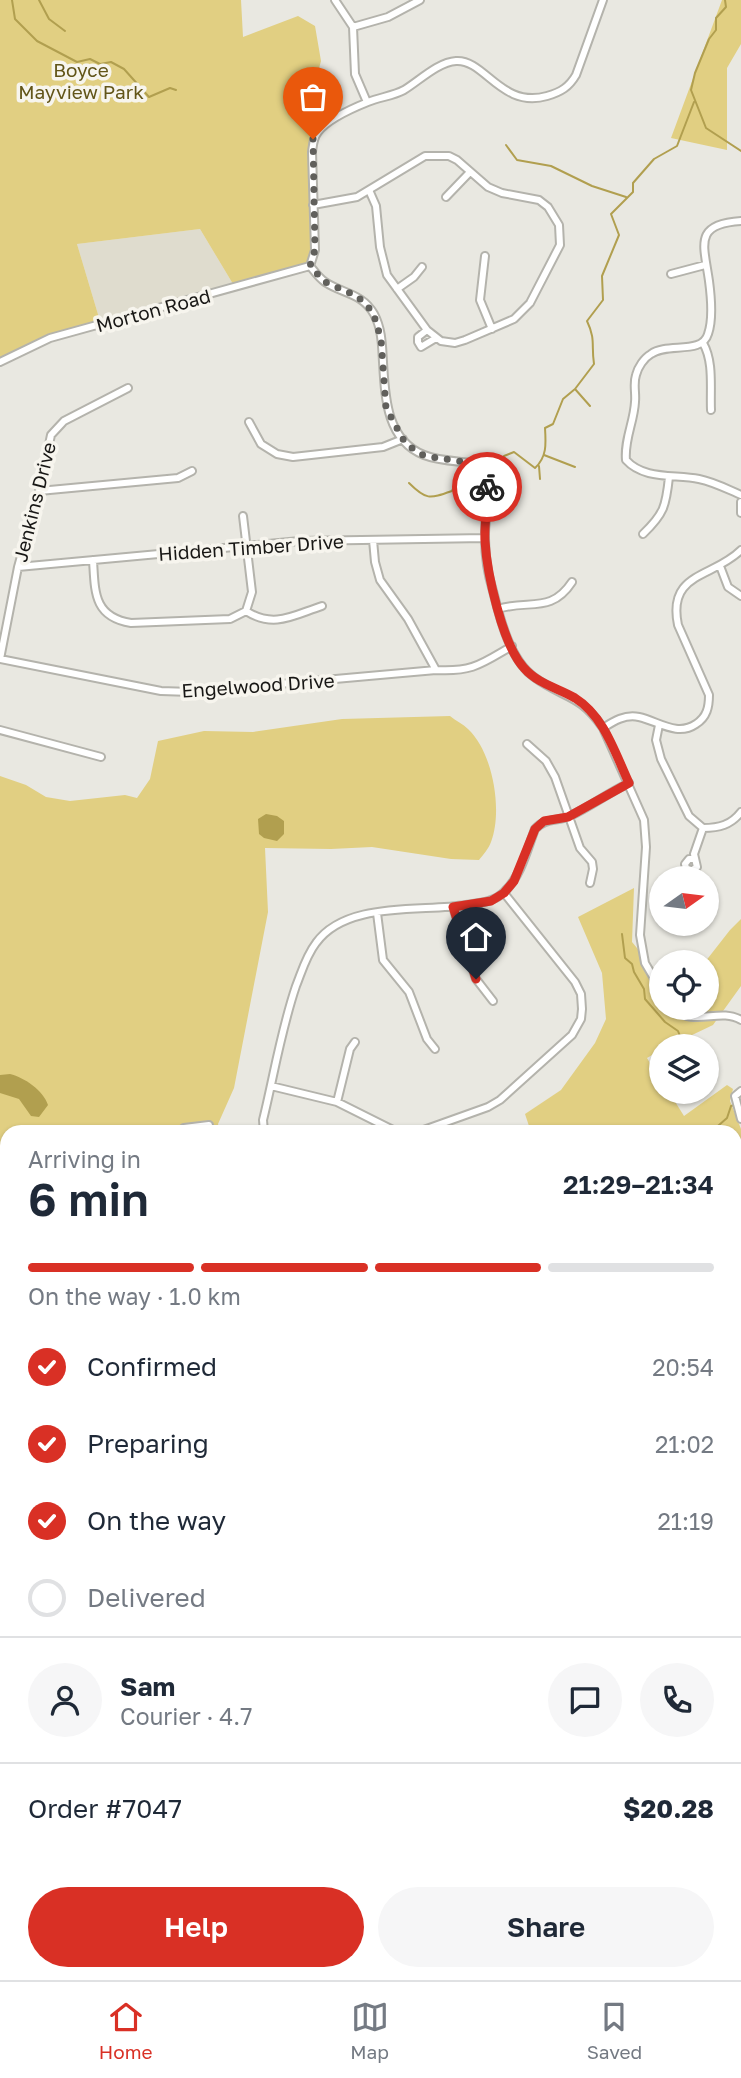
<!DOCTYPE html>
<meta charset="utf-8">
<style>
body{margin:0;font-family:"Golos Text",sans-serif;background:#f6f6f7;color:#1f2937;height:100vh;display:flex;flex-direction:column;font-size:26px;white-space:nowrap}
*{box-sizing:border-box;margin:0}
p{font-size:23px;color:#747a83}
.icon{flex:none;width:38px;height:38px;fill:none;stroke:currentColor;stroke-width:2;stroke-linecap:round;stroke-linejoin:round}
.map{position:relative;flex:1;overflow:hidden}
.details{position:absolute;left:0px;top:1125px;width:742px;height:856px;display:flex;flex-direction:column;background:#fff;border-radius:21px 21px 0 0;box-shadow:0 2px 5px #0004}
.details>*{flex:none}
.needle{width:46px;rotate:76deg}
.fabs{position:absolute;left:649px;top:866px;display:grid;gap:14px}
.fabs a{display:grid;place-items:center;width:70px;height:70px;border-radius:50%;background:#fff;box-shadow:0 2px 5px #0004;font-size:35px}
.pin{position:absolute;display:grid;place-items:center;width:60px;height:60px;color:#fff;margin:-72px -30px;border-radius:50% 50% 50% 0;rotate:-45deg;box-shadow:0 0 7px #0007}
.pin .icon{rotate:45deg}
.courier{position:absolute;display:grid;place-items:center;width:70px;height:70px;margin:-35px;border:5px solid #d93025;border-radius:50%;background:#fff;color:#222;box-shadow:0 2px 9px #0007}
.head em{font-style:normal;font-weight:600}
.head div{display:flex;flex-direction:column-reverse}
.head{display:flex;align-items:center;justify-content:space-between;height:119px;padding:0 28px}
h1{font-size:46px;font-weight:600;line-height:52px}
.bar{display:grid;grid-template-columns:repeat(4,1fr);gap:10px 7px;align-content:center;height:84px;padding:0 28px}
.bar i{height:9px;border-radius:5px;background:#e0e1e3}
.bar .active{background:#d93025}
.bar p{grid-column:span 4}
.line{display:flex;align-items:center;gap:18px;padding:0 28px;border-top:2px solid #e0e1e3}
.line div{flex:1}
.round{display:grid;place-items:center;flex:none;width:74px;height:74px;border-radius:37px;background:#f6f6f7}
ol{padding:0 28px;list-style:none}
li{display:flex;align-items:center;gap:21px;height:77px}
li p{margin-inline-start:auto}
li .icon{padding:7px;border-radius:50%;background:#d93025;color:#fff;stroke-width:4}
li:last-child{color:#747a83}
li i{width:38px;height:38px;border:4px solid #e0e1e3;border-radius:50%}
.button{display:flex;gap:14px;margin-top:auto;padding:14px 28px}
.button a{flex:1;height:80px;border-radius:42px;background:#d93025;color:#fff;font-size:28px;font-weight:600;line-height:80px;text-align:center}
.button a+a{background:#f6f6f7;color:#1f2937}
.dock{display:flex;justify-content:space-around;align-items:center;height:98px;border-top:2px solid #e0e1e3;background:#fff;font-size:19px;color:#747a83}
.dock a{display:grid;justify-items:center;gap:4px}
.dock .active{color:#d93025}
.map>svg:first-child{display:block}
.built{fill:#dfdcce}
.green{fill:#e1cf82}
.water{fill:#b19f4f}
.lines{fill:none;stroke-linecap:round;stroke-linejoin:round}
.stream{stroke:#b19f4f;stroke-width:2}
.minor-casing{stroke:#b4b3ac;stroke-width:10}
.major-casing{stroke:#b4b3ac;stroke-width:11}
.minor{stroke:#fff;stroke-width:6}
.major{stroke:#fff;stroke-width:8}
.done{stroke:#61605c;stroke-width:7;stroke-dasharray:0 12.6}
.route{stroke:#d93025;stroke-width:9}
.labels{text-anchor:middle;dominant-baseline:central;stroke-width:7;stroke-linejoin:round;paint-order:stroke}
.park-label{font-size:19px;fill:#625519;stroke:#f7f5ee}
.street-label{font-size:19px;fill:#181715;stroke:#f7f5ee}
</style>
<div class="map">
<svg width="741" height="1980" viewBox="0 0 741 1980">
<rect width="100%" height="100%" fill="#e9e8e1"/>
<path class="built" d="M200,229L233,284L100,321L77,244Z"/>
<path class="green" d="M0,0H241L243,37L298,16L315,26L321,61L315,83L312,136L313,254L308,264L233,284L200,229L77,244L100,321L28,344L0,358Z
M722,0H741V44L727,68V150L671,138Z
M450,716C456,721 463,724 468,729C493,752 503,811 491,842C489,848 483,855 479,860L451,859L372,847L331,849L265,848L268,912L234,1088L218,1124L220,1132H7V1257L0,1252V776L26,785L46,797L70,801L125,795L137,798L150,779L158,741L204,731L253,732L342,719Z
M634,888L632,942L661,977L662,1008H707L705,962L730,930L741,919V986L713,1025L669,1046H662L661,1050L647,1058L661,1081L662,1092H669L684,1116L727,1085L733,1089L730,1101L741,1129V1157L735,1158V1132H531L525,1114L561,1090L595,1043L606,1019L602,973L578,917Z
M741,1164V1254H735V1165Z"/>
<path class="water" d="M266,814L277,816L284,821V834L277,841L264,838L259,834L258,819Z
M10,1074C25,1078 43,1090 48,1105L39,1117L31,1116L19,1099L0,1093V1075Z"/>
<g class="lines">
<path class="stream" d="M12,0L15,19L37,41L77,62L90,59L100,64L111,62L124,69L149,97L170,88L176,90
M39,0L49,19L65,31
M725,0L726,7L716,18V30L709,39L695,73L691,90L706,128L741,151
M506,145L517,160L551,166L592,186L626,197
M590,406L575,389L594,364C591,345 596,340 587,321L603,300L602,276L619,235L611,214L633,192V183L654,159L677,146L694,102
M544,455L575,467
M499,465L504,456L514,452L535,468C547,457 546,444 545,428L553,424L563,399L575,389
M539,466L540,479
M409,483C426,500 429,499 452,491C458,476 465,478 480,474
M622,934L625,958L632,964L634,972L644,989L645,999L665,1022L678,1031L680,1036L692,1046
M707,1064L708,1065
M335,1128L337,1132
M711,1132L727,1118L731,1106L734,1105
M209,1980L211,1974"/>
<g class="minor-casing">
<path id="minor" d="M335,0L353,27L355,74L367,102
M603,0L576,75C569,87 561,92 547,96C501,109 485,59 456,61C438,62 419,81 404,90C393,96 380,97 368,102C353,108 328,119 318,132C313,138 313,145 312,152L315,250L310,266C315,272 319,278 325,282C343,294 362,293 374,314C382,329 382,345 383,362C385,396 386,440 424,455C439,461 457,461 472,463C497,477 484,514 485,538C485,555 488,575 493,591C500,619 510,660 534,677C564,699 579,693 603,728L644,820L646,847L640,935L645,963L662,992
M353,27L388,17L420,0
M446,197L470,172
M313,205L357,197L425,156H449L457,160L488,187L502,193L539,200L548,207L559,225L560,245L530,303L514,319L465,340L455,343L441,341L427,330L387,275L380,247L376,206L369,190
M741,221C693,224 704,245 709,281C711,296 713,320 708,334C702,355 667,342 651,354C644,358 638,367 636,375C633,384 636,393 635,402C634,422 624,440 626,460C644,480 675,474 699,479C714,482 727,489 741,495
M485,256L480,300L492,329
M671,274L705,265
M397,289L414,277L422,267
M427,330L418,337V342L421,347L436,338
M703,343C714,362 710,388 711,410
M0,362L50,338L310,266
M128,388L64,421L51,435L39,491L18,567L0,659L161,691L191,692L436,670C473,672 481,664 512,646
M249,422L261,444L277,454L293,457L383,447L403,439
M39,491L178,478L192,471
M741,502V513
M643,534C664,514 666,506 669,477
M373,540L375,562L380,580L408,619L436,670
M93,560C95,591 93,617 131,623L230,619L246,611L252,592L243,516
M720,566L728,587L741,596
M18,567L300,541L485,538
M498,609C529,599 551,614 572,582
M246,611C274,629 294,615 322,606
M659,725L656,740L661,759L689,816L703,828C719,828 731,825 741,812
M603,728C614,721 625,714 639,717C658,721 677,737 696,724C707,717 709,707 709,695L678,625C667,572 713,578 741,550
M0,730L101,757
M527,744L546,761L555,777L580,848L592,862L593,869L590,883
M694,859H689L685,864L686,868L691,871L697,867L694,854L703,828
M453,907L476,979L493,1001
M377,913L383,960L409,992L427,1039L435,1049
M673,1008C694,1028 719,1007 741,1020
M271,1086L337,1102L397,1132
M741,1091L735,1096L741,1119
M337,1102L350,1049L355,1042
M179,1132L184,1128L209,1125
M264,1132L263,1120C274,1075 281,1030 296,986C302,971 306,956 316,943C346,901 420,912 466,905C480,903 495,902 505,891C521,876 527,850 535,829C546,817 557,822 570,816C590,807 608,793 629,783
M418,1132L488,1107L500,1100L572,1035L581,1019L582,1009L581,994L575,982L504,893
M735,1299L741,1297
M0,1344L7,1347
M735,1378L741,1379
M0,1397L7,1391
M0,1428L7,1417
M735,1483L741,1481
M735,1528L741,1526
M735,1601L741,1599
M735,1665L741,1667
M735,1736H741
M0,1746L7,1744
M0,1882L7,1902
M735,1899L741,1900
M735,1933L741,1920
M0,1946L7,1943
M28,1974L29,1980
M411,1974L413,1980
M525,1974L541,1980
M277,1980L293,1974
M487,1980L495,1974
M574,1980L588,1978L597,1974
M665,1980L667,1974"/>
</g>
<g class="major-casing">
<path id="major" d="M735,1160L741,1159
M0,1643L7,1649
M735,1799L741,1800
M735,1806L741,1807
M86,1980L91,1974"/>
</g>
<use href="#minor" class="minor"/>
<use href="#major" class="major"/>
</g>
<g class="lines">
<path class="done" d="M313,139L315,250L310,266L325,282L357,296L373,312L381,339L386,408L403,439L415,451L425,456L472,463C483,469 485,475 487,487"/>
<path class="route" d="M476,979L453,907L491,901L504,893L514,881L535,829L544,821L568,817L629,783C615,753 604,716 575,698C558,688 538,684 524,668C502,644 487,573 485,541C484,523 488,505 487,487"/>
</g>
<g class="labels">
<g class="park-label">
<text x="81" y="69">Boyce<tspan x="81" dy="22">Mayview Park</tspan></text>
</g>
<g class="street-label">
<text transform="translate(153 310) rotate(-15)">Morton Road</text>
<text transform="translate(34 502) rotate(-76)">Jenkins Drive</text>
<text transform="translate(251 547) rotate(-4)">Hidden Timber Drive</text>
<text transform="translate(258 685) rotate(-4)">Engelwood Drive</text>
</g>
</g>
</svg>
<div class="fabs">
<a><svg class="needle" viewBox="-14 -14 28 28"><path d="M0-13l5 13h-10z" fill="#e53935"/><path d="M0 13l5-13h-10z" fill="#747a83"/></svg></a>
<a><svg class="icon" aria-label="locate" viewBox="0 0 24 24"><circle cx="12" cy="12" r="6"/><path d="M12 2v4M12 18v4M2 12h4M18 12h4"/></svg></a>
<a><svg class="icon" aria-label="layers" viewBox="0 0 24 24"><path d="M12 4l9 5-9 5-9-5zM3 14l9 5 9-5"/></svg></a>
</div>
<div class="pin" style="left:313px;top:139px;background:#ea580c"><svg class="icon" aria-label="bag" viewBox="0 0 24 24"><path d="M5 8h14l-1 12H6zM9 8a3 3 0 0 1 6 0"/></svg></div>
<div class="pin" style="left:476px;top:979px;background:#1f2937"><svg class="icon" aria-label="home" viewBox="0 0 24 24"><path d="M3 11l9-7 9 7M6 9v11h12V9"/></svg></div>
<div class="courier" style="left:487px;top:487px"><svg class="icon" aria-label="bike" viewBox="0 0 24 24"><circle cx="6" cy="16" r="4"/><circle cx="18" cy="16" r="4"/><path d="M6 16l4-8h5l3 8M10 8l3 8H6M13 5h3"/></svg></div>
<section class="details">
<div class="head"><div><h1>6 min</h1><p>Arriving in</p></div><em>21:29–21:34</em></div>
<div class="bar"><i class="active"></i><i class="active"></i><i class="active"></i><i></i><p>On the way · 1.0 km</p></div>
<ol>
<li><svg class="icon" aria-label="check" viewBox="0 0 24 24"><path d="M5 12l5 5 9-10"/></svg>Confirmed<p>20:54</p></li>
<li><svg class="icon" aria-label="check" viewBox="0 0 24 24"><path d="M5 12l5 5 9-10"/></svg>Preparing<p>21:02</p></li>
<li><svg class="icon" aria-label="check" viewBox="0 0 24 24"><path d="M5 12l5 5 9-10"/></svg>On the way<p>21:19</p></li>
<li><i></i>Delivered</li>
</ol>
<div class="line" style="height:126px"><a class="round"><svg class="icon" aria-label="person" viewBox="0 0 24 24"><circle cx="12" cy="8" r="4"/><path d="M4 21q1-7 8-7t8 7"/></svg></a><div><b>Sam</b><p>Courier · 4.7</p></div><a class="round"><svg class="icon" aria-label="chat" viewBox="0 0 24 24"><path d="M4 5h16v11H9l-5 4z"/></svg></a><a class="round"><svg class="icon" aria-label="phone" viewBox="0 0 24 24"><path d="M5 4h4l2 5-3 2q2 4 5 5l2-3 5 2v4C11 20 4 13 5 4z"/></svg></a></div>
<div class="line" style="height:91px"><div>Order #7047</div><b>$20.28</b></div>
<div class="button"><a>Help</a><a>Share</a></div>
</section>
</div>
<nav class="dock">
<a class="active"><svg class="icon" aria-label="home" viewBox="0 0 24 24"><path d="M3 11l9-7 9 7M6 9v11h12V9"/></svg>Home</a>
<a><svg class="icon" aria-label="map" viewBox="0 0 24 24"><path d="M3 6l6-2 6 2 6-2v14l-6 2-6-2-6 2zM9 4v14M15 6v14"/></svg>Map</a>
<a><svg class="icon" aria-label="saved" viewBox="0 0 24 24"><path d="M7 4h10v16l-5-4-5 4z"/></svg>Saved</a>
</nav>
